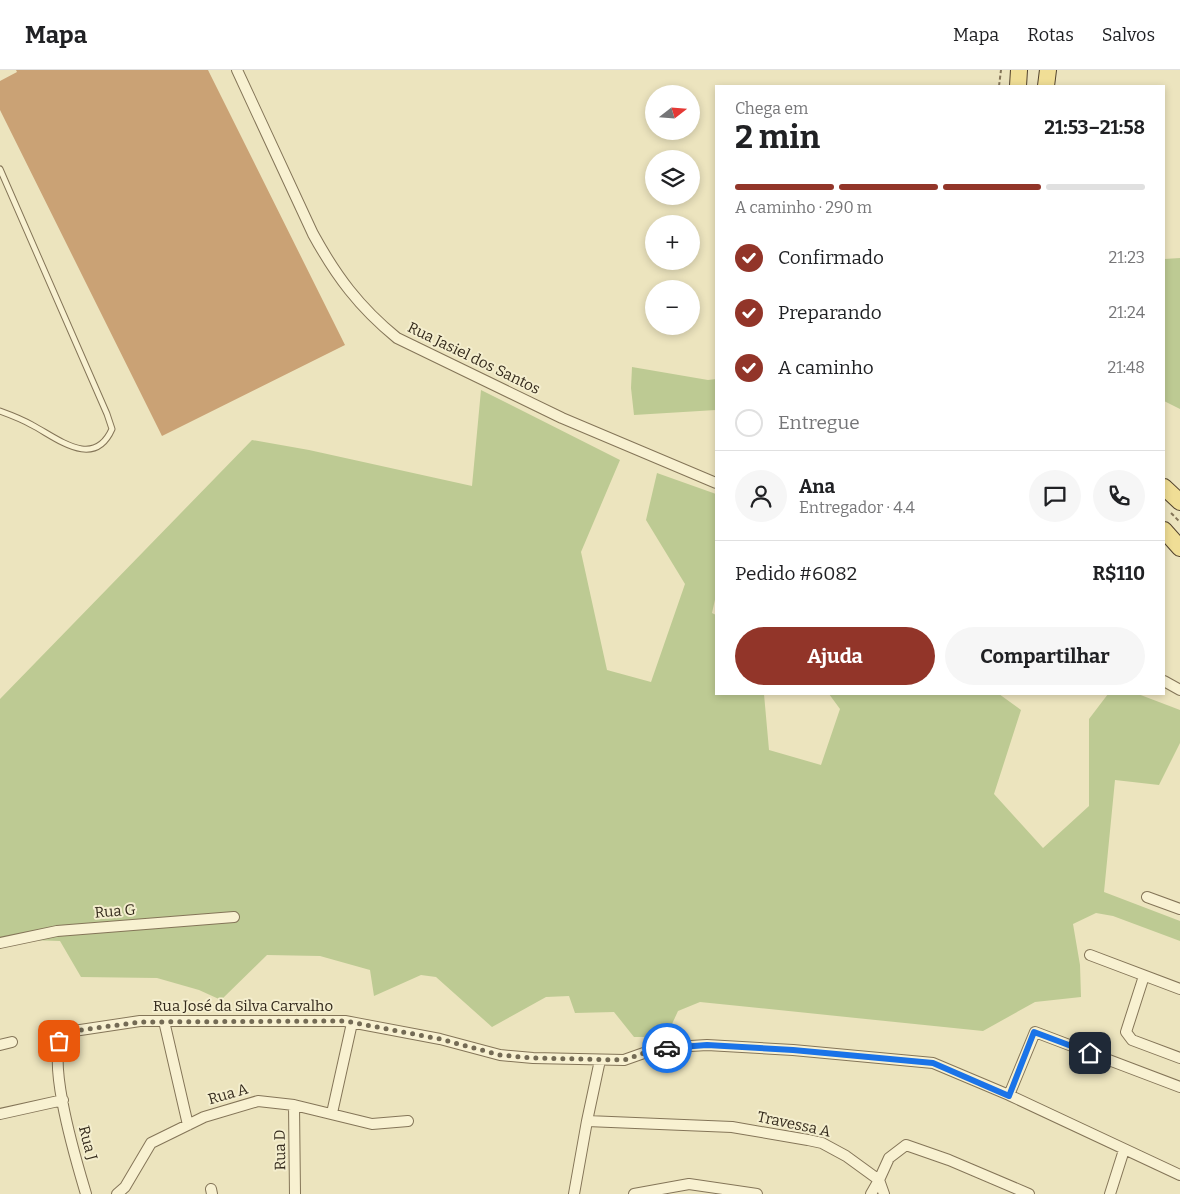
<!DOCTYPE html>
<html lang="pt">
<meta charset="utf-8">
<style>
body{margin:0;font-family:Bitter,serif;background:#f6f6f6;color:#202124;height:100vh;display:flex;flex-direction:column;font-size:19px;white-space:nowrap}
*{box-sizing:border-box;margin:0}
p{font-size:16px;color:#757577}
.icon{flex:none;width:28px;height:28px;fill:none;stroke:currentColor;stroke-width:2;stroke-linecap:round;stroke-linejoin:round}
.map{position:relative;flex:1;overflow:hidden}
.side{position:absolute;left:715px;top:15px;width:450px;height:610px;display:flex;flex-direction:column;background:#fff;border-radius:0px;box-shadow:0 2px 8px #0003}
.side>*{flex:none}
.needle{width:32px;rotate:73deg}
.fabs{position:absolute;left:645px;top:15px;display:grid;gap:10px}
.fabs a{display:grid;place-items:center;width:55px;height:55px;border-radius:50%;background:#fff;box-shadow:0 2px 8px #0003;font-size:25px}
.pin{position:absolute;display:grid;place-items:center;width:42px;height:42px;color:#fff;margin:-21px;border-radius:10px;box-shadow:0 2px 8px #0006}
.courier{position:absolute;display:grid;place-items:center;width:50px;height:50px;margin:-25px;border:4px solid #1a73e8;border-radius:50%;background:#fff;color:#222;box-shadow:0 1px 6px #0007}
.head em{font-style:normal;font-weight:700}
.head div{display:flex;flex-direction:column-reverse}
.head{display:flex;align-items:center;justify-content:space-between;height:85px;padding:0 20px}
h1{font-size:32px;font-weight:700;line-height:38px}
.bar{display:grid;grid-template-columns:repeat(4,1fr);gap:8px 5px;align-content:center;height:60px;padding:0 20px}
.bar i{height:6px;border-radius:4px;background:#e0e0e0}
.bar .selected{background:#923529}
.bar p{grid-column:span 4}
.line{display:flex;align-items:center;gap:12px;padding:0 20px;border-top:1px solid #e0e0e0}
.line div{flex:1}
.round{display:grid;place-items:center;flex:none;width:52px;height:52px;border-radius:26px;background:#f6f6f6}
ol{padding:0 20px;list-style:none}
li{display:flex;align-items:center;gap:15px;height:55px}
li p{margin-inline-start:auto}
li .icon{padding:5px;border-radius:50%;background:#923529;color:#fff;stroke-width:4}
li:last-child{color:#757577}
li i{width:28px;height:28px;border:2px solid #e0e0e0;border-radius:50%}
.action{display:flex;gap:10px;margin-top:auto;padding:10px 20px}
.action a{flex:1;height:58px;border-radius:30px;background:#923529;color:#fff;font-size:20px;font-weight:700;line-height:58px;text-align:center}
.action a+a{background:#f6f6f6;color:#202124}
header{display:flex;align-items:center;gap:30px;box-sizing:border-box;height:70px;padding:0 25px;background:#fff;border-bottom:1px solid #e0e0e0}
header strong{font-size:24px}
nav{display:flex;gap:28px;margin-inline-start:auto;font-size:18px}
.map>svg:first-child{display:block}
.green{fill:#bdca93}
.building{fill:#caa275}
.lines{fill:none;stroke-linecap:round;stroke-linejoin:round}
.lane-casing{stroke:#847558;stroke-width:7}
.street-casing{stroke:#847558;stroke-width:12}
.primary-casing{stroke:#52422c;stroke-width:18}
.path{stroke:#847558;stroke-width:2;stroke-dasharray:4 2.5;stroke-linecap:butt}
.lane{stroke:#f8f1d1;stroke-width:5}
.street{stroke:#f8f1d1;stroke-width:10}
.primary{stroke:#f0de96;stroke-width:16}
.done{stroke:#746b55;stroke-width:5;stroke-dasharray:0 9}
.route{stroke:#1a73e8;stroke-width:6}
.labels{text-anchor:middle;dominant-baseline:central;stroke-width:4;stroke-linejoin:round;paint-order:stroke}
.street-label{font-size:15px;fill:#342a1c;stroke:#f4eece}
</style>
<header>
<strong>Mapa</strong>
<nav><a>Mapa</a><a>Rotas</a><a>Salvos</a></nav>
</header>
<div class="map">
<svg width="1180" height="1124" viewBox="0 0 1180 1124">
<rect width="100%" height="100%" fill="#ece4be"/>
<path class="green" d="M1180,188V339L1164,331V189Z
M632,297L708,310L716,309V340L634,345L631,318Z
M481,320L620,390L581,482L607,600L651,612L685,514L646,450L657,403L716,424V525L712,543L716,545V624H764L769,680L821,695L840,639L829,624H999L1021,640L994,724L1043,778L1089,736V649L1108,624H1138L1180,640V673L1159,715L1115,710L1104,822L1180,851V871L1113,846L1096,843L1073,854L1080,895L1081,927L1035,932L983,961L700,932L678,941L666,967H634L614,942L575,943L569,926L546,927L492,957L436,907L421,905L374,926L370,900L320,886L267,885L221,930L199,920L157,908L81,907L60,871L0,869V629L252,370L309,380L472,416Z"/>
<path class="building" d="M16,0H208L345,275L162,366L0,40V11L17,2Z"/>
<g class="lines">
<g class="lane-casing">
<path id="lane" d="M0,99L107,344L112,359C94,400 57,368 32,355C22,349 11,345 0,341"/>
</g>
<g class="street-casing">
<path id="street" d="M237,0L313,164C336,206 359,237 397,268L562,348L716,413
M1164,611L1180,620
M1147,827L1180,839
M0,873L57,861L234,847
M1090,885L1180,919
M1144,906L1126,962L1132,970L1180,988
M164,951L188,1055
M0,975L12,972
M1009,1025L1035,962L1180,1017
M294,1035L295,1124
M332,1043L352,953
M0,1044L63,1030
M587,1051L600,990
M879,1110L884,1124
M211,1119L212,1124
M86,1124C79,1100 40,975 67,962L140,951H345L440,969L500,985L533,988L624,990L658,978L707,975L793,980L933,993L1009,1025L1180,1105
M117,1124L125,1117L151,1073L204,1047L258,1031L294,1035L372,1054L408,1051
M574,1124L587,1051L732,1057L808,1070L822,1073L846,1086L879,1110
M634,1124L689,1114L757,1124
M871,1124L879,1110L889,1088L906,1075L949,1090L1029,1124
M1110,1124L1124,1080"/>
</g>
<g class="primary-casing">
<path id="primary" d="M1018,16L1019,0
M1046,16L1048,0
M1164,417L1180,432
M1164,460L1180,478"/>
</g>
<path class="path" d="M999,16L1001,0
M1171,443L1180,452"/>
<use href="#lane" class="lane"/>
<use href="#street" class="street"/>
<use href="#primary" class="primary"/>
</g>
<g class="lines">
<path class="done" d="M59,971L62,965L67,962L140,952L345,951L440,969L500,985L533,988L624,990L658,978H667"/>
<path class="route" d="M667,978L707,975L793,980L933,993L1009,1026L1034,962L1090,983"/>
</g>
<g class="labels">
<g class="street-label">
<text transform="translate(474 288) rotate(26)">Rua Jasiel dos Santos</text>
<text transform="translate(115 841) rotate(-5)">Rua G</text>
<text x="243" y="936">Rua José da Silva Carvalho</text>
<text transform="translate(228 1024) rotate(-16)">Rua A</text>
<text transform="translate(794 1054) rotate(12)">Travessa A</text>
<text transform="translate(88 1073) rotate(75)">Rua J</text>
<text transform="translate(280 1080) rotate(-91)">Rua D</text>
</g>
</g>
</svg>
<div class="fabs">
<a><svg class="needle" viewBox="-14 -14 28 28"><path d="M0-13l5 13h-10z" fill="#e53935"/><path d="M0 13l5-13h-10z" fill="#757577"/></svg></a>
<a><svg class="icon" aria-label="layers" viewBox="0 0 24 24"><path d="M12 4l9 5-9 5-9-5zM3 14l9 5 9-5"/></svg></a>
<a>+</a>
<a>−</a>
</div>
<div class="pin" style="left:59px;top:971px;background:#ea580c"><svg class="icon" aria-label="bag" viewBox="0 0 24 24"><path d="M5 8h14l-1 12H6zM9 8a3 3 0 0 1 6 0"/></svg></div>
<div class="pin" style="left:1090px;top:983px;background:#1f2937"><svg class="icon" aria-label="home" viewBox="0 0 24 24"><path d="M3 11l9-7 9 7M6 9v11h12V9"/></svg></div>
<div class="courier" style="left:667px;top:978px"><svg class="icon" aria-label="car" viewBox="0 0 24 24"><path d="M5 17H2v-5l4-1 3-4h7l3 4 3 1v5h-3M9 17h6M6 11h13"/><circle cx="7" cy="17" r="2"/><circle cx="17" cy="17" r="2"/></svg></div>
<section class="side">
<div class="head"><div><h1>2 min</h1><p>Chega em</p></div><em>21:53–21:58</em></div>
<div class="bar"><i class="selected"></i><i class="selected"></i><i class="selected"></i><i></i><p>A caminho · 290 m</p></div>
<ol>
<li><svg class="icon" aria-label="check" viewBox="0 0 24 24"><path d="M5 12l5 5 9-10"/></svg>Confirmado<p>21:23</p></li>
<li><svg class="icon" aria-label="check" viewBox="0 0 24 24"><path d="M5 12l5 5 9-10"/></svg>Preparando<p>21:24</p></li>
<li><svg class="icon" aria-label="check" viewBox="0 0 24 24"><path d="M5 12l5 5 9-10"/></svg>A caminho<p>21:48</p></li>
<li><i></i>Entregue</li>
</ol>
<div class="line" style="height:90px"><a class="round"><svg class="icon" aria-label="person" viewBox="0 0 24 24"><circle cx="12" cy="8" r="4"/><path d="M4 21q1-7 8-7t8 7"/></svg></a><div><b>Ana</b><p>Entregador · 4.4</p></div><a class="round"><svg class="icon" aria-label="chat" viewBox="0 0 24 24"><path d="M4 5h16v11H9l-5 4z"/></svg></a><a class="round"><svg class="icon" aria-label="phone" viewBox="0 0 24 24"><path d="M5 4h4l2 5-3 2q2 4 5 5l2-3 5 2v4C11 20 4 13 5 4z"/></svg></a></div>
<div class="line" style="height:65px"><div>Pedido #6082</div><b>R$110</b></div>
<div class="action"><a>Ajuda</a><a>Compartilhar</a></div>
</section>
</div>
